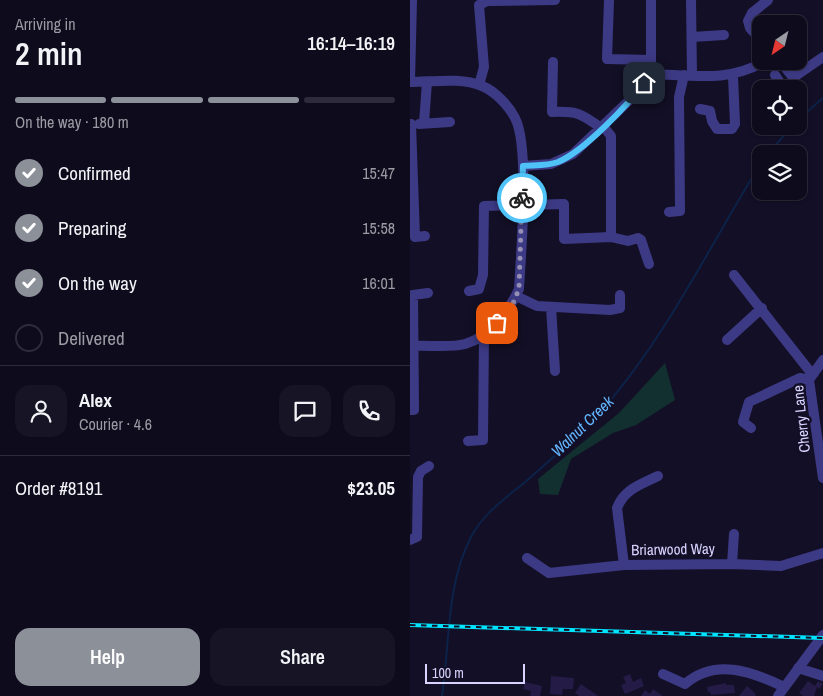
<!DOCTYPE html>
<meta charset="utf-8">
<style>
body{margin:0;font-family:"Archivo Narrow",sans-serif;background:#171425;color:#f1f3f6;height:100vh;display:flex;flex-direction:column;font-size:19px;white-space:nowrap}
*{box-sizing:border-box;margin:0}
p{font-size:16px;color:#9b9ba3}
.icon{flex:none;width:28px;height:28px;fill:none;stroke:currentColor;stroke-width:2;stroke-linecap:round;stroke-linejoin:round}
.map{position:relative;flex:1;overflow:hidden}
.side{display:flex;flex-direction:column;background:#0e0b1c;width:410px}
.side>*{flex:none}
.needle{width:32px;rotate:215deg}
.fabs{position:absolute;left:342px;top:15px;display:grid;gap:10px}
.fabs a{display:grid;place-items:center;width:55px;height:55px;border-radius:10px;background:#0e0b1c;box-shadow:0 1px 4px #0004,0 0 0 1px #2e2b3b;font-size:25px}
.scale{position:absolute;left:15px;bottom:12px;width:100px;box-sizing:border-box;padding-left:5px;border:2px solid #d9d4ff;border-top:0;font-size:14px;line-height:18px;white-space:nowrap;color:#d9d4ff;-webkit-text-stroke:4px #130f26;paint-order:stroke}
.pin{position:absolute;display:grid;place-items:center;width:42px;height:42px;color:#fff;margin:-21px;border-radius:10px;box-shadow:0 2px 8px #0006}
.courier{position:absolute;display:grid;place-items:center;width:50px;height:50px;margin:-25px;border:4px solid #4fc3f7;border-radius:50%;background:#fff;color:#222;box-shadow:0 1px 6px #0007}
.overview em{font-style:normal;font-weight:600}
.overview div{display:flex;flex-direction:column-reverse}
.overview{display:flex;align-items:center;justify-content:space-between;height:85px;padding:0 15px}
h1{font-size:32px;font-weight:600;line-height:38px}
.bar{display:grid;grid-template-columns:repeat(4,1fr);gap:8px 5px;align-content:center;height:60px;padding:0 15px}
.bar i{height:6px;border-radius:4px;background:#2e2b3b}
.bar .current{background:#8c9099}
.bar p{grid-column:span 4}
.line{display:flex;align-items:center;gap:12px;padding:0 15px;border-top:1px solid #2e2b3b}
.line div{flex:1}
.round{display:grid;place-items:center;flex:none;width:52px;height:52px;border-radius:15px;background:#171425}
ol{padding:0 15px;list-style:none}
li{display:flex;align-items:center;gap:15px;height:55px}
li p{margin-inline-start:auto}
li .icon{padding:5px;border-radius:50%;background:#8c9099;color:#fff;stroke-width:4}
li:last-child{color:#9b9ba3}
li i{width:28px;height:28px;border:2px solid #2e2b3b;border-radius:50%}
.primary-button{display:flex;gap:10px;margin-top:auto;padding:10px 15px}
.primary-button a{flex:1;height:58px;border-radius:15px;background:#8c9099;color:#fff;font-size:20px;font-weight:600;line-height:58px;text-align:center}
.primary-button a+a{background:#171425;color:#f1f3f6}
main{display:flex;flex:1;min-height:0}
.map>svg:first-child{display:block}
.green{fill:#12302f}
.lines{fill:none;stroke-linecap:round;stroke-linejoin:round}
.stream{stroke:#0c2248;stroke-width:2}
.building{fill:#241b47}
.minor{stroke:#3d3a85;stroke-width:10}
.rail-casing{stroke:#00e5ff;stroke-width:4}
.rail{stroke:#130f26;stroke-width:2;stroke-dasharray:5.5;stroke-linecap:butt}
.done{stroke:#948fb3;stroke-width:5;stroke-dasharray:0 9}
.route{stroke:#4fc3f7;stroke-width:6}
.labels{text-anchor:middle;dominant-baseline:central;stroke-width:5;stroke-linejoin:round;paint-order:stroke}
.street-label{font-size:15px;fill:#d9d4ff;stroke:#130f26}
.water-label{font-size:16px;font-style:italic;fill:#62b6ff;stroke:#130f26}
</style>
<main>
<section class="side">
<div class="overview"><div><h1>2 min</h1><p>Arriving in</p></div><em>16:14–16:19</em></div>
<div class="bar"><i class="current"></i><i class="current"></i><i class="current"></i><i></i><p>On the way · 180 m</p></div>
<ol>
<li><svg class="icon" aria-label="check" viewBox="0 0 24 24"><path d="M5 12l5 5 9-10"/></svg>Confirmed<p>15:47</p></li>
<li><svg class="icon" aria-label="check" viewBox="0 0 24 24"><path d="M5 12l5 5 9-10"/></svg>Preparing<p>15:58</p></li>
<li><svg class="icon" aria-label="check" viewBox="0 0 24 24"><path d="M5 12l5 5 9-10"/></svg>On the way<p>16:01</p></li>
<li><i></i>Delivered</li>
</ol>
<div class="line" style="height:90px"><a class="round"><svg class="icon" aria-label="person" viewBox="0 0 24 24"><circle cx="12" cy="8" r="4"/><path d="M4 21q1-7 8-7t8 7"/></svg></a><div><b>Alex</b><p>Courier · 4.6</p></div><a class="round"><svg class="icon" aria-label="chat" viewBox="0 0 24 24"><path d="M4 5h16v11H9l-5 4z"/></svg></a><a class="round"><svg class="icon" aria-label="phone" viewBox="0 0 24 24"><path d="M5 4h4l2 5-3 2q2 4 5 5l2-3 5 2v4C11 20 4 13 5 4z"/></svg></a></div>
<div class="line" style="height:65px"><div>Order #8191</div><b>$23.05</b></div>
<div class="primary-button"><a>Help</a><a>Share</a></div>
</section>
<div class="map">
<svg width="413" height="696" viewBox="0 0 413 696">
<rect width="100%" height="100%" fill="#130f26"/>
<path class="green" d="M255,363L265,400L226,425L203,433L161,459L148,495L130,494L128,479L209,413Z"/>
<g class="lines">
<path class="stream" d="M389,119L413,98
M358,154L382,126
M32,696C40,643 36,585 61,537C73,514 94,499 114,483C141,459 170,435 194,408C258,334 300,245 351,163"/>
</g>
<path class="building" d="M220,674L223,682L231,678L234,686L215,694L211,685L216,683L213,677Z
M141,676L164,678L163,689H153L152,695L140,694Z
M398,681L405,686L408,681L413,684L409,689L407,687L404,696H393L389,693Z
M115,682L132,686L130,696H120L121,691L113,689Z
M316,683V685H324L325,693L301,695L300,692H298L297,687Z
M171,684L188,696H169L165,693Z
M337,686L344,692L346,696H329Z
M243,689L253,696H231L235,690L240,694Z"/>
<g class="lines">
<path class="minor" d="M2,0L0,82C23,82 50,77 72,86C85,91 99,106 105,118C120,146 111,254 109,289C99,311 80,337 55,344C40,348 19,345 4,346
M199,0L197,59L241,60
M281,0L282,75
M282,37L314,35
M351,40L340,28L338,21L342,13L358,0
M370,61L381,75H387L413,57
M143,62L142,112C166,111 171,113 191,128
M241,74C281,75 319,83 355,61
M365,75L374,89
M69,85L74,67L69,5L77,1L145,0
M379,89L387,75
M290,109L300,111L302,121L307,129H322L325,124L323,76
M14,123L17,82
M1,124L5,237L15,236
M9,124L40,122
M193,126L201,136V237
M113,166L141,164L163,154L228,92L241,74V0
M259,212L270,211L269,97L274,75
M324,275L402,374
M59,291L69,289L73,275L74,206L154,204V239L201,237L218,241L228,238L231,240L239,264
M106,296L127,306L200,310L210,308V295
M141,307L145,371
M317,340L352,308
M413,360L399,380L413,478
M0,410H4L3,295L18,293
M341,428L333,422L339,402L390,378L399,380
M58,441L73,440L74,333
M0,540L7,537L8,477L11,471L19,466
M117,558L139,573L214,565L322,564L371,566L413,553
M322,564L324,534
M214,565L207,508C214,489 232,484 248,476
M388,668L413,676
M253,674L275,684C305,658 341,671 374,687
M368,696L413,635"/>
<g class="rail-casing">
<path id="rail" d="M0,625L413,638"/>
</g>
<use href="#rail" class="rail"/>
</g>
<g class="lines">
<path class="done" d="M87,323L101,308L109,289L112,198"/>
<path class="route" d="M112,198L113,166C124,165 137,166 148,162C173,152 218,105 234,83"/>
</g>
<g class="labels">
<g class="street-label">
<text transform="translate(391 419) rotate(-96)">Cherry Lane</text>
<text transform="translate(263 549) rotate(-1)">Briarwood Way</text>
</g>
<g class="water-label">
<text transform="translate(172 426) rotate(-44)">Walnut Creek</text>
</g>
</g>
</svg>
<div class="fabs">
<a><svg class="needle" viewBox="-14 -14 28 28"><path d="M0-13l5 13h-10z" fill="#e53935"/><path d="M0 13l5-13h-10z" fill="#9b9ba3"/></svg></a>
<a><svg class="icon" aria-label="locate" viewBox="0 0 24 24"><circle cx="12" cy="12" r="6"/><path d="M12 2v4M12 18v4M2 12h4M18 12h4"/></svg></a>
<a><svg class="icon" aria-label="layers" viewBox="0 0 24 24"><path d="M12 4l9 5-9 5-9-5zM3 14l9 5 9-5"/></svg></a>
</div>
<div class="scale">100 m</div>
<div class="pin" style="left:87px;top:323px;background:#ea580c"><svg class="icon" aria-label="bag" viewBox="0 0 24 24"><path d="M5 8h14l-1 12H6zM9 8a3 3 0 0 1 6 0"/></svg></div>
<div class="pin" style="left:234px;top:83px;background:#1f2937"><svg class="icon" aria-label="home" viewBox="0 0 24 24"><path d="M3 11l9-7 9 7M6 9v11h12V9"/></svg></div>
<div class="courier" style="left:112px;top:198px"><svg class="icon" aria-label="bike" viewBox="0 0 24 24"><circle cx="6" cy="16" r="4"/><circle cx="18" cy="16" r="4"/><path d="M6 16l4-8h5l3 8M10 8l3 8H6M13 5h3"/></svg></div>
</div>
</main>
